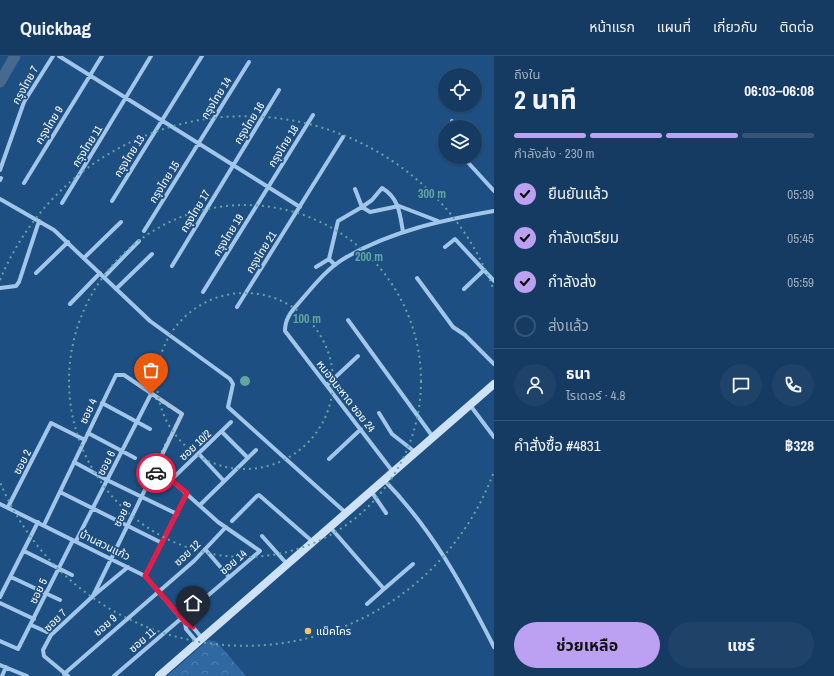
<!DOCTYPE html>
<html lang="th">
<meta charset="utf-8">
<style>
body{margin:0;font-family:"Archivo Narrow","Noto Sans Thai",sans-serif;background:#1f4268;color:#f1f3f6;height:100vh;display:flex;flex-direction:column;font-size:15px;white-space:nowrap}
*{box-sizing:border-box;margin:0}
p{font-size:13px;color:#9eadbe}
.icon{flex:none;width:22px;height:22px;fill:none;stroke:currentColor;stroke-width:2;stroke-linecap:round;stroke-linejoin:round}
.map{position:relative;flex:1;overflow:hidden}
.details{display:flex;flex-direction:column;background:#163b62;width:340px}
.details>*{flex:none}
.tools{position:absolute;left:438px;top:12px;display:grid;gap:8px}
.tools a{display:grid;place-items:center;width:44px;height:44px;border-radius:50%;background:#163b62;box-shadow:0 1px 3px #0004,0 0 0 1px #355577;font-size:20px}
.pin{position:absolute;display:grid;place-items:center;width:34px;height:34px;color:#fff;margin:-41px -17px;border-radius:50% 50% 50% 0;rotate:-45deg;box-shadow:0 0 4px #0007}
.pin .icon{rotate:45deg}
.courier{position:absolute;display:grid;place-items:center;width:40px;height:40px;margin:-20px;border:3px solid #e11d48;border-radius:50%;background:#fff;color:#222;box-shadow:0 1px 5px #0007}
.head em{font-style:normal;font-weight:700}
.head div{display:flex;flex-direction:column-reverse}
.head{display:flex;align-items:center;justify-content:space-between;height:68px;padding:0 20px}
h1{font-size:26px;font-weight:700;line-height:30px}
.bar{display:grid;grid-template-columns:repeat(4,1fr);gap:6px 4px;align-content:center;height:48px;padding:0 20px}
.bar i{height:5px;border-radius:3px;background:#355577}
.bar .active{background:#bca0f2}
.bar p{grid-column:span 4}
.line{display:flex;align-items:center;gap:10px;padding:0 20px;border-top:1px solid #355577}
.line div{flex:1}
.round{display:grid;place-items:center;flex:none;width:42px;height:42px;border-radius:21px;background:#1f4268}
ol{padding:0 20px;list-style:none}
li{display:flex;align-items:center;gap:12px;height:44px}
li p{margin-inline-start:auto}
li .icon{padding:4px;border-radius:50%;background:#bca0f2;color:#111;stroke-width:4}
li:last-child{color:#9eadbe}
li i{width:22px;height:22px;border:2px solid #355577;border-radius:50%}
.cta{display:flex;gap:8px;margin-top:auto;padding:8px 20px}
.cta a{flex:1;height:46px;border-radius:24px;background:#bca0f2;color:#111;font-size:16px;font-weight:700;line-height:46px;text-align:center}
.cta a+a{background:#1f4268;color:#f1f3f6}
header{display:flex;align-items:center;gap:24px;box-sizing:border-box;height:56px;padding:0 20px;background:#163b62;border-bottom:1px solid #355577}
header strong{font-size:19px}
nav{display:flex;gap:22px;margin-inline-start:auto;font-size:14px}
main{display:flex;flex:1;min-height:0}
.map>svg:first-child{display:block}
.forest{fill:url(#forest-crowns)}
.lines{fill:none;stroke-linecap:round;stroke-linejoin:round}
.river{stroke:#45698f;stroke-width:11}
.street{stroke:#a2c6ea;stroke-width:4}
.secondary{stroke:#cee2f7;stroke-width:8}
.done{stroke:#b0c1d3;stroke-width:4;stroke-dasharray:0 7.2}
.route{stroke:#e11d48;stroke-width:5}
.ring{fill:none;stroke:#63a6a1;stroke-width:2;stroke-dasharray:2 4}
.poi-dot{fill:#fac560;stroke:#1d4f82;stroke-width:1.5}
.labels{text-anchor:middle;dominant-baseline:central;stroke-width:3.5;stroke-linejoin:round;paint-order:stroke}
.street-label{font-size:11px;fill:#fff;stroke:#1d4f82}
.poi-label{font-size:11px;fill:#fff;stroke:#1d4f82;text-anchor:start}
.centre{fill:#63a6a1;stroke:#1d4f82;stroke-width:2}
.ring-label{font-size:12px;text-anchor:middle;font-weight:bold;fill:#63a6a1;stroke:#1d4f82;stroke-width:3.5;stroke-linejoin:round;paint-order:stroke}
</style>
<header>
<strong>Quickbag</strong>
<nav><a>หน้าแรก</a><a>แผนที่</a><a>เกี่ยวกับ</a><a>ติดต่อ</a></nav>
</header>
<main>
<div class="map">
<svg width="494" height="620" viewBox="0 0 494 620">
<defs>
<pattern id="forest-crowns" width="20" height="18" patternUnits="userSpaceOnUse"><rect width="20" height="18" fill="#3069a1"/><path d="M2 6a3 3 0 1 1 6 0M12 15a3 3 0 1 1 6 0" fill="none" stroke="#4f80af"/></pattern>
</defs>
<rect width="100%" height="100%" fill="#1d4f82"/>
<path class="forest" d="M208,584L217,586L246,620H167Z"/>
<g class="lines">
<path class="river" d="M0,26L15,0"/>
<path class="street" d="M59,0L300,151
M452,65L453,71
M463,101L494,135
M0,114L24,46L53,0
M0,124L1,122
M24,127L102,0
M355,133L362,151L372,144L382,132C399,142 400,158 403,176
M0,143L54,174L150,265L230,323L233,328L228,351L346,457
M112,145L202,0
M62,147L151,0
M144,175L249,6
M445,191L455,183L494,225
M85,201L121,166
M335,209L329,203L338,165L362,151L370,156L399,150L438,165
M172,210L279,34
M316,211L329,203
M36,217L68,186
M104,221L139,185
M417,222L453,271L465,279L494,308
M0,232L16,230L19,226L39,165
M116,233L152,198
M464,233L484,214
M203,236L313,59
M70,248L100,217
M237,251L343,81
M348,264L433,381
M327,329L358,300
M102,347L150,373
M470,349L494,381
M379,357L392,378L415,396
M222,376L248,402
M88,377L135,402
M199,398L224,425
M329,403L361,373
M74,406L107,424L177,458
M393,416L285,275C285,260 294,253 303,242C315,228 329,211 345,202C391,175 443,164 494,155
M171,424L231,366
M384,424C432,473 463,530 494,591
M371,435L386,457
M60,436L162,487
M0,448L145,520L185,567L186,573L197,586
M200,449L256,394
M8,451L51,367L85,384
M232,465L257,440L259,439L313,486
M44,469L116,319H124L182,358L93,540
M330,471L384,533L413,508
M262,480L287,508
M76,485L151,338
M205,493L229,521
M24,495L72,519
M145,520L187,437
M11,521L60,544
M0,541L38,466
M0,547L34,563
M367,548L384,533
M185,567L191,569L202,582
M31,569L47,576
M0,585L18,593L73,484
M0,609L27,620
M64,618L194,505L226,471
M2,620L6,611
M68,620L44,600L43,594L51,579L93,540L128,511
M114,620L260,495L218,466L171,424L163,423L153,415"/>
<path class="secondary" d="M159,620L494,328"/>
</g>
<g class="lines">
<path class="done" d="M151,338L182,358L153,415L156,417"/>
<path class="route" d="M156,417L163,423L171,424L187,437L145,520L186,567L193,571"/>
</g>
<g class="ring">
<circle cx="245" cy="325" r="88"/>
<circle cx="245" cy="325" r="176"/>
<path d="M493 418A265 265 0 0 1 0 426M0 224A265 265 0 0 1 493 232"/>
</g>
<circle class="poi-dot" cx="308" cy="575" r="4"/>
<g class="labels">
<g class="street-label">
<text transform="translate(25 29) rotate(-61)">กรุงไทย 7</text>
<text transform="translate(216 42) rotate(-58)">กรุงไทย 14</text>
<text transform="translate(249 67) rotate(-58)">กรุงไทย 16</text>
<text transform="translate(49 69) rotate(-58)">กรุงไทย 9</text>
<text transform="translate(87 90) rotate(-58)">กรุงไทย 11</text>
<text transform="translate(283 90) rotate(-58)">กรุงไทย 18</text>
<text transform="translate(129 100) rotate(-58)">กรุงไทย 13</text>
<text transform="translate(164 126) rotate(-58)">กรุงไทย 15</text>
<text transform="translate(195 155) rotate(-59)">กรุงไทย 17</text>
<text transform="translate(228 179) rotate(-58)">กรุงไทย 19</text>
<text transform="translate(261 196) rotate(-58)">กรุงไทย 21</text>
<text transform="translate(346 340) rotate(52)">หนองมะหาด ซอย 24</text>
<text transform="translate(88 355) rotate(-65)">ซอย 4</text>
<text transform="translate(195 389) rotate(-43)">ซอย 10/2</text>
<text transform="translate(22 406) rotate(-63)">ซอย 2</text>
<text transform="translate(106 407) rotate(-63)">ซอย 6</text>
<text transform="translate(122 458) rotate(-64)">ซอย 8</text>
<text transform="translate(105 489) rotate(26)">บ้านสวนแก้ว</text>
<text transform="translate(187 497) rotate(-43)">ซอย 12</text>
<text transform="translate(233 506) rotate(-41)">ซอย 14</text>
<text transform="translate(38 535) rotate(-64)">ซอย 5</text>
<text transform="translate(55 564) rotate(-45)">ซอย 7</text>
<text transform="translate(105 569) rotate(-41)">ซอย 9</text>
<text transform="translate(142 584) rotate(-41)">ซอย 11</text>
</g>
<g class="poi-label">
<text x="316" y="575">แม็คโคร</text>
</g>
</g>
<circle cx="245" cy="325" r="6" class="centre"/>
<g class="ring-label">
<text x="432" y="142">300 m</text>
<text x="369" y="205">200 m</text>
<text x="307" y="267">100 m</text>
</g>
</svg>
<div class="tools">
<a><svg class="icon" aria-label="locate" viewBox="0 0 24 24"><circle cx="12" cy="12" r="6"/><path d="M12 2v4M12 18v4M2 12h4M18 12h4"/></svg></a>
<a><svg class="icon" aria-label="layers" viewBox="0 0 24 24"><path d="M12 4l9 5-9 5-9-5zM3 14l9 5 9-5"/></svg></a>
</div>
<div class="pin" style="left:151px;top:338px;background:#ea580c"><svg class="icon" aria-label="bag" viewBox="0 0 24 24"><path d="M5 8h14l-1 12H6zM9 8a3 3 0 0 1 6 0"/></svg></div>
<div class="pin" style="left:193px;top:571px;background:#1f2937"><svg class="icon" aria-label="home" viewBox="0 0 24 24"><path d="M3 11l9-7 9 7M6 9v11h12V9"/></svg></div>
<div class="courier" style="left:156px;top:417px"><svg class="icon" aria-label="car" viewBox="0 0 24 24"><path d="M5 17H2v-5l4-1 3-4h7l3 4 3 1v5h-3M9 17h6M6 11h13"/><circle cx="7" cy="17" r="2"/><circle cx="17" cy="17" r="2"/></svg></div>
</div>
<section class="details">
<div class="head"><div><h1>2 นาที</h1><p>ถึงใน</p></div><em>06:03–06:08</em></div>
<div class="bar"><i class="active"></i><i class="active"></i><i class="active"></i><i></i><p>กำลังส่ง · 230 m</p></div>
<ol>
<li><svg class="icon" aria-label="check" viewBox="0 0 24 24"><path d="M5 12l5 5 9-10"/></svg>ยืนยันแล้ว<p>05:39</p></li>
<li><svg class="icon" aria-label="check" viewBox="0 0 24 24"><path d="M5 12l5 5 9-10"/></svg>กำลังเตรียม<p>05:45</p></li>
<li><svg class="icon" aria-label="check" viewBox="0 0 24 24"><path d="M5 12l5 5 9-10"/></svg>กำลังส่ง<p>05:59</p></li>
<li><i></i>ส่งแล้ว</li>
</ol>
<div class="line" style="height:72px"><a class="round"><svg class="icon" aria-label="person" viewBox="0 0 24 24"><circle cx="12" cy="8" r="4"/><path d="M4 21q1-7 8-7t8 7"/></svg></a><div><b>ธนา</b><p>ไรเดอร์ · 4.8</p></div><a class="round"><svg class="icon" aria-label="chat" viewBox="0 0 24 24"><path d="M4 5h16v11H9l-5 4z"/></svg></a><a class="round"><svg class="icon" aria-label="phone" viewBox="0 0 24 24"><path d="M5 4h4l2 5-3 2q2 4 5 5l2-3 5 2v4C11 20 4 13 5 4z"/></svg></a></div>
<div class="line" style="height:52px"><div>คำสั่งซื้อ #4831</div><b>฿328</b></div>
<div class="cta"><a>ช่วยเหลือ</a><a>แชร์</a></div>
</section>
</main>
